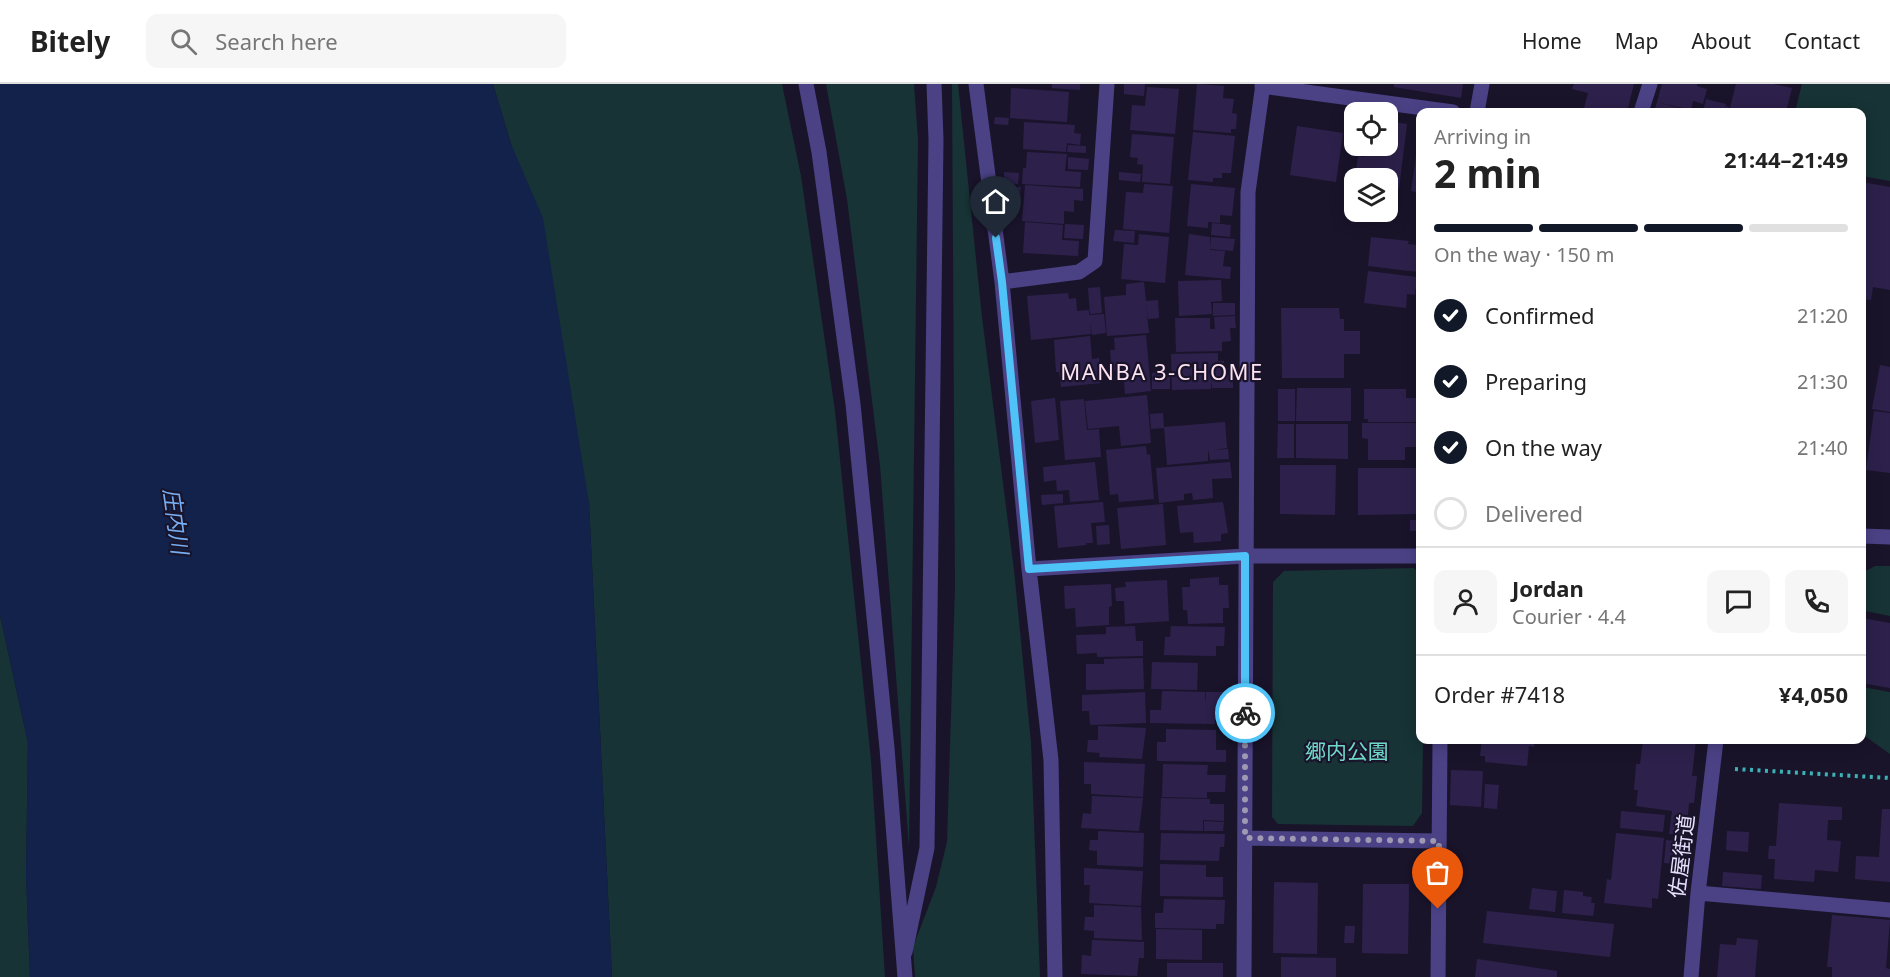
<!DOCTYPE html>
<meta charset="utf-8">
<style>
body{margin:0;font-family:"Noto Sans","Noto Sans JP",sans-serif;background:#f6f6f6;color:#222;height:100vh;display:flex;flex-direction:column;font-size:22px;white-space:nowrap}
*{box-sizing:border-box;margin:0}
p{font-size:20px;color:#767676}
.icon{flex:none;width:33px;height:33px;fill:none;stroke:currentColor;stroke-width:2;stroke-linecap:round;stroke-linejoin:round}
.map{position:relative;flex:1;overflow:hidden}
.sheet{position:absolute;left:1416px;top:24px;width:450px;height:636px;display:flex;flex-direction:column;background:#fff;border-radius:12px;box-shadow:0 3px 15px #0003}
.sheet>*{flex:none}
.tools{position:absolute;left:1344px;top:18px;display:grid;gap:12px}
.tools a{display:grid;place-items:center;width:54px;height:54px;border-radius:12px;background:#fff;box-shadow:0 3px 15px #0003;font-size:30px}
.pin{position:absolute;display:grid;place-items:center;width:51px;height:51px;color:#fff;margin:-62px -26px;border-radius:50% 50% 50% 0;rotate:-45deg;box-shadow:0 0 6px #0007}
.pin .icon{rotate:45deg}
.courier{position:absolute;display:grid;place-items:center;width:60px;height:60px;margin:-30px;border:4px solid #4fc3f7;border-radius:50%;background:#fff;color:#222;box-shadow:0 2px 8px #0007}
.overview em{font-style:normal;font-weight:700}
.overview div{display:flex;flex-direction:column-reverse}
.overview{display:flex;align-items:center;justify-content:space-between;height:102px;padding:0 18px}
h1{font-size:39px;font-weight:700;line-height:45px}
.bar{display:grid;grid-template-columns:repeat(4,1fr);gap:9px 6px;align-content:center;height:72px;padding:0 18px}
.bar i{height:8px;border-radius:4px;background:#e0e0e0}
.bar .selected{background:#111827}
.bar p{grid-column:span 4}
.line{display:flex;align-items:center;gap:15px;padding:0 18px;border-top:2px solid #e0e0e0}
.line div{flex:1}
.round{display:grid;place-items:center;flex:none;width:63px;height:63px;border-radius:12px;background:#f6f6f6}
ol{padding:0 18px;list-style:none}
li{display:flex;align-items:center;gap:18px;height:66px}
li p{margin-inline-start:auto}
li .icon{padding:6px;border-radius:50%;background:#111827;color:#fff;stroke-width:4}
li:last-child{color:#767676}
li i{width:33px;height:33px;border:3px solid #e0e0e0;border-radius:50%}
header{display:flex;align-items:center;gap:36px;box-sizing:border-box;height:84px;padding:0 30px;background:#fff;border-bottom:2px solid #e0e0e0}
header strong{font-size:28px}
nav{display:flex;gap:33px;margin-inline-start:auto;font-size:21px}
.search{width:420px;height:54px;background:#f6f6f6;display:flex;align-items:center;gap:15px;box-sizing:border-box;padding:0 21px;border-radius:12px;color:#767676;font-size:22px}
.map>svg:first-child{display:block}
.green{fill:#173335}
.water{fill:#12224b}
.building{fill:#2d214b}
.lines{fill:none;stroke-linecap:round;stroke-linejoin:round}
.path{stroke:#3ab2b6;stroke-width:4;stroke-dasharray:3 4.5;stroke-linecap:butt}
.minor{stroke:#4b4286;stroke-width:15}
.tertiary{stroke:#4b4286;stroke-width:15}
.done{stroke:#9f99b4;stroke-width:6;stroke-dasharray:0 10.8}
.route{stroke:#4fc3f7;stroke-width:8}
.labels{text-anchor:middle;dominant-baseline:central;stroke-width:4.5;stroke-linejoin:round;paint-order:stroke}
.park-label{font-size:21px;fill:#6fd9c9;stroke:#1a142b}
.street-label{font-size:21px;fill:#e6e0fd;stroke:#1a142b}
.neighbourhood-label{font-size:22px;letter-spacing:1.5px;fill:#fde2f0;stroke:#1a142b}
.water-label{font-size:22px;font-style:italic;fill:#75aef5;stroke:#1a142b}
</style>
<header>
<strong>Bitely</strong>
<div class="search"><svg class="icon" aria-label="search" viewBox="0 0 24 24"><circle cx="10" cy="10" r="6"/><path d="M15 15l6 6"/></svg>Search here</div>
<nav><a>Home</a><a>Map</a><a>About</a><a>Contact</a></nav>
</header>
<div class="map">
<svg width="1890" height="893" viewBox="0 0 1890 893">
<rect width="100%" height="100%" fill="#1a142b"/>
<path class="green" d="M493,0H782L801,92L835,327L871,676L885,893H612L589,419L511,60Z
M826,0H914L918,56L909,763L880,381L847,115Z
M952,0H958L982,233L1014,486L1031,659L1040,893H915L913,863L936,803L947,758L955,503Z
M1802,0H1890V97L1862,92V28H1795Z
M1875,482H1890V532L1865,527L1862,523V489Z
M1414,484L1420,490V656H1423L1422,729L1413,742L1278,740L1272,733L1273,498L1284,487Z
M0,531L28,659L26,791L30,893H0Z
M1862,603L1890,608V670L1862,650Z"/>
<path class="water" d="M0,0H493L511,60L543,134L589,419L612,893H30L26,791L28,659L0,531Z"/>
<path class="building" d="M1052,0H1080V6L1052,4Z
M1124,0H1145L1144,12L1124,10Z
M1197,0L1224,2L1223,14L1234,15L1232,29L1237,30L1236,45H1231V49L1193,46Z
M1394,0H1463L1461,14L1394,3Z
M1574,0H1634L1627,28H1583L1588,9L1572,5Z
M1662,0H1697V2L1707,5L1703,20L1693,17L1691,26L1657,18Z
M1736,0H1773L1792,4L1786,28H1725L1726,22L1730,24Z
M1147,3L1179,5L1175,50L1130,46L1132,21L1145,22Z
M1011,4L1069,8L1067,38L1010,34Z
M1706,15L1726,20L1724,28H1703Z
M1657,18L1694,28H1654Z
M995,33L1009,34L1008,41L994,40Z
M1388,37L1407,40L1399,105L1388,104V94H1355L1358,72L1364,73L1366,62H1388Z
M1024,38L1075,41L1074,49L1081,50L1080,61L1067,59L1066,68L1023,65Z
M1297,42L1343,49L1336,98L1290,91Z
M1193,48L1235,52L1231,89H1222V94H1213V98L1188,96Z
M1132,50L1174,53L1170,100L1142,98L1143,81L1137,80L1138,74L1130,73Z
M1419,50H1420V109L1411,107Z
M1068,61L1086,62V69L1067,68Z
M1027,68L1067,70L1065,87L1081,88L1080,103L1022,100L1023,84H1026Z
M1068,73L1089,75L1088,86L1068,85Z
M1004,88L1019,89L1018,100L1004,99Z
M1119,88L1141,90L1140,98L1119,96Z
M1862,98L1890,103V206L1873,203L1871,216L1862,215Z
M1144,100L1173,102L1169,149L1123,145L1126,108L1143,109Z
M1191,100L1235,104L1232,132L1220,131V139L1208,138V144L1187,142Z
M1025,101L1083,105V117L1074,116V128L1064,127V140L1022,137Z
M1007,103H1021L1020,113L1006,112Z
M1025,138L1063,141L1062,156L1079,157L1078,172L1023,169Z
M1212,139L1231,141L1230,153L1211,151Z
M1065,140L1084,141L1083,155L1064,154Z
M1115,146L1135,147L1134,159L1113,157Z
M1139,150L1169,153L1165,199L1121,195L1124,160L1138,161Z
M1189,150L1210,153V166L1225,167L1223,182L1231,183L1230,195L1185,191Z
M1211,153L1235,155L1233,167L1210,165Z
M1371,153L1409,157L1408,160L1420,161L1418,188L1368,182Z
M1368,187L1417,193L1415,211L1407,210L1406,224L1364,219Z
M1221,196L1222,217L1211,218L1212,230L1179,232L1178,197Z
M1144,198L1146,217L1158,216L1159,234L1148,235L1146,220L1149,249L1107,252L1104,213L1126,211V200Z
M1100,203L1102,229L1090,230L1088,204Z
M1068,209L1069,215L1076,214L1077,227L1089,226V231L1104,230L1106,249L1092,251L1090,238L1091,250L1031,256L1027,212Z
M1213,219H1235V231L1213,232Z
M1281,224H1339L1340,235H1344V247H1360V270H1344V294H1282Z
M1235,232L1236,244H1230L1231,257L1222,258V267L1176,268L1175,234H1210V245H1215L1214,233Z
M1146,251L1151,307L1125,310L1123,286L1112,287L1110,266H1115L1114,254Z
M1090,252L1092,275L1099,274L1101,299L1061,303L1059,288H1056L1054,256Z
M1218,269V277H1224L1225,291L1233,290V304H1212L1211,293V305L1172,306L1171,270Z
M1880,281L1890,283V328L1872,325Z
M1170,288V305H1152V289Z
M1297,304H1351V337H1296Z
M1278,305H1295V337H1278Z
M1364,305H1406V314H1418V338H1368V335H1364Z
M1147,311L1151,359L1121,362L1119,342L1088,345L1085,317Z
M1055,314L1059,356L1035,359L1031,317Z
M1084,315L1087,346L1099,345L1101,373L1065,376L1060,317Z
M1874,327L1890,329V389L1866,386Z
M1163,329L1164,344L1151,345L1150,330Z
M1225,338L1227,364L1213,366L1228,365L1229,375L1210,376L1208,365V377L1167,381L1164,343Z
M1362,339H1420V363H1405V376H1368V355L1362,354Z
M1278,340H1294V374H1277Z
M1296,340H1348V375L1296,374Z
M1146,362L1147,371L1150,370L1154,415L1119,418L1118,410L1110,411L1106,366Z
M1095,378L1099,416L1070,418L1069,406L1057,407L1056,396L1044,398L1043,383Z
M1230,378L1232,394L1212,395L1213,414L1193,416L1192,409L1184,410V416L1159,419L1156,384Z
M1280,381H1336L1335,431L1280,430Z
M1358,384H1416V430L1358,431Z
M1063,410V419L1042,421L1041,411Z
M1103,418L1105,438L1091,439L1093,459H1086V461L1058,464L1054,422Z
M1223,418L1228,449L1221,450V457L1194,459L1193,448L1180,449L1177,422Z
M1163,420L1166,461L1121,465L1117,424Z
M1410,436H1420V447H1410Z
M1109,441L1110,460L1097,461L1096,442Z
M1219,493V501H1228L1229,524H1223V539L1188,540L1187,526H1183L1182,503H1190V495Z
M1167,496L1169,537L1125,540L1124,517H1116L1115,504L1126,503L1125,498Z
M1111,500L1112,522L1109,523V541L1076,543L1075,524L1065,525L1064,502Z
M1862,534L1890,539V604L1862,599Z
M1135,542L1136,557H1143V572L1097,573V569L1077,570L1076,551L1106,550V543Z
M1171,542L1225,543L1224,562H1216V572L1164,571L1165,553H1170Z
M1143,574L1144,605L1086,606V580H1104V575Z
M1152,578L1198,579L1197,606L1151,605Z
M1162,607L1205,608L1206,621V608H1227V621H1222V635H1215V640L1150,639V626H1161Z
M1145,608L1146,639L1090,641L1089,627H1082V611Z
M1098,642L1146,644L1142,675L1099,673L1100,669L1087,668L1088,656H1098Z
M1166,645L1216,646V666H1226V678L1157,677V658H1166Z
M1482,656H1535L1534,663L1529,662L1527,682L1485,678V672H1480Z
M1643,656H1696L1692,692H1697L1694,719H1689L1686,752L1669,750L1672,727L1636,722L1638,706H1634L1636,680H1640Z
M1734,656H1764V660L1734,659Z
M1084,678L1145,680L1143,713L1091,710V700H1084Z
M1163,680L1208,681L1207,691H1226L1225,708H1207V714L1162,713Z
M1451,686L1483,687L1481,723L1450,721Z
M1485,700L1499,701L1497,725L1484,724Z
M1092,712L1143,714L1139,747L1081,744L1083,729L1091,730Z
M1161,714L1210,715V720H1224V737L1203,736V747L1160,746Z
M1779,719L1842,723V736H1828L1827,756L1841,757L1838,788L1815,786L1814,798L1774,795L1775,775H1768L1769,762H1776Z
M1882,725H1890V798L1855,795L1856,772L1879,773Z
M1621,727L1665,731L1663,748L1620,744Z
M1204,737L1224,738L1223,747H1204Z
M1098,747L1144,749L1143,783L1097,781V767L1089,766L1090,756H1098Z
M1727,747L1749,748L1748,768L1726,766Z
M1161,749L1225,750L1224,763H1220L1219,777L1160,776Z
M1616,749L1664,754L1658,815L1652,814V824L1604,819L1607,795L1611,796Z
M1666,756L1687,758L1684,781L1664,779Z
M1160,780L1206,781V793H1223V813L1160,812Z
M1084,784L1143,787L1141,822L1089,819L1090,801H1084Z
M1723,788L1762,791L1761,805L1722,802Z
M1274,798L1318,799L1317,870L1273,869Z
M1363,800H1409L1408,870L1362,869Z
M1532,804L1557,807L1555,828L1529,825Z
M1564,806L1583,808V812L1592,813L1591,819H1595L1593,832L1562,829Z
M1164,815L1225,816L1224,840H1216V845L1155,844V829H1163Z
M1094,821L1141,823L1142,856L1094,854V847L1084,846L1085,833H1094Z
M1487,827L1614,840L1610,873L1483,859Z
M1832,831L1890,836L1886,884L1890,885V893H1832V883H1827Z
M1345,842H1355L1354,859H1344Z
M1156,845L1202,846V876L1156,875Z
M1737,854L1758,856L1755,893H1717L1720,860L1736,861Z
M1092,856L1144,858V874H1139L1137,892L1081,890L1082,871L1091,872Z
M1281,873L1336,874V893H1281Z
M1477,875L1557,887V893H1475Z
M1167,879H1223V893H1167Z"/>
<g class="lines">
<path class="path" d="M1735,685L1890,694"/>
<path class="minor" d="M976,0L1002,198L1029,485L1051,676L1055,893
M1262,2L1453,28
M1477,28L1482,0
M1641,28L1650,0
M1002,198L1079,188L1095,177L1107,0
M1862,452L1890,453
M1029,485L1245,472H1420
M1245,754L1439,757
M1698,809L1890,826
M905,868L927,764L936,56L934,0
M1244,893L1248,108L1263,0
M1438,893L1440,656
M1691,893L1698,809L1716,656"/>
<path class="tertiary" d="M806,0L819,68L853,320L887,664L905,893"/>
</g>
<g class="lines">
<path class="done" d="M1245,629V754L1439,757L1438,825"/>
<path class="route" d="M996,154L1002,198L1029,485L1245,472V629"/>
</g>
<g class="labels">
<g class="park-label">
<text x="1347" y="667">郷内公園</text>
</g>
<g class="street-label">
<text transform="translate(1681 772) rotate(-83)">佐屋街道</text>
</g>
<g class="neighbourhood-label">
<text x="1162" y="287">MANBA 3-CHOME</text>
</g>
<g class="water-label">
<text transform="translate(177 437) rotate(82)">庄内川</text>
</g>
</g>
</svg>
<div class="tools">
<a><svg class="icon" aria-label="locate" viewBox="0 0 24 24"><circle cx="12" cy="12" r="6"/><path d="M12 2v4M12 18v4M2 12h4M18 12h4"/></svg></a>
<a><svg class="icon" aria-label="layers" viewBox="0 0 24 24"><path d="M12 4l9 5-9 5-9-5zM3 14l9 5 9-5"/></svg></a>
</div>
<div class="pin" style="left:1438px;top:825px;background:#ea580c"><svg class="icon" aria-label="bag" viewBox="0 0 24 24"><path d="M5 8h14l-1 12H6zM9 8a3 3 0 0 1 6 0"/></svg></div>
<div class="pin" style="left:996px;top:154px;background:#1f2937"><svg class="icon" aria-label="home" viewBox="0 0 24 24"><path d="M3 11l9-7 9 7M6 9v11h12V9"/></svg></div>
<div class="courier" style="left:1245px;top:629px"><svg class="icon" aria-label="bike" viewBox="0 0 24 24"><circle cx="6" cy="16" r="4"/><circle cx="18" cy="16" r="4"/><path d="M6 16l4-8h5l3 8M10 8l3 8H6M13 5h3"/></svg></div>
<section class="sheet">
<div class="overview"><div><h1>2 min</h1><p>Arriving in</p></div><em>21:44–21:49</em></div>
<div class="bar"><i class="selected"></i><i class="selected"></i><i class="selected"></i><i></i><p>On the way · 150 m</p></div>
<ol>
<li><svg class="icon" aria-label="check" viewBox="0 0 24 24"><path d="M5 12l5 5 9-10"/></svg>Confirmed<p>21:20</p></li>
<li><svg class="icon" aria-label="check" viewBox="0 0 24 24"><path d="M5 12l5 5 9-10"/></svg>Preparing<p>21:30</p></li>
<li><svg class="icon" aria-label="check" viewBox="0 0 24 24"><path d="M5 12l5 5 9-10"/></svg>On the way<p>21:40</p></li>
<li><i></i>Delivered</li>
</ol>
<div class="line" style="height:108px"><a class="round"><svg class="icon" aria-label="person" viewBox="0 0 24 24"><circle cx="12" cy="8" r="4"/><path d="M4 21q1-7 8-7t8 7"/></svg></a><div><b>Jordan</b><p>Courier · 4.4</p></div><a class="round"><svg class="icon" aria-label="chat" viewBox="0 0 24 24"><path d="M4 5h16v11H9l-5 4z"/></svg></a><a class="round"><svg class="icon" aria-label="phone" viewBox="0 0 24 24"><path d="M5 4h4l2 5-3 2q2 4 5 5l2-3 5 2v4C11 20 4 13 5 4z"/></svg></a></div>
<div class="line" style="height:78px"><div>Order #7418</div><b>¥4,050</b></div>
</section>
</div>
